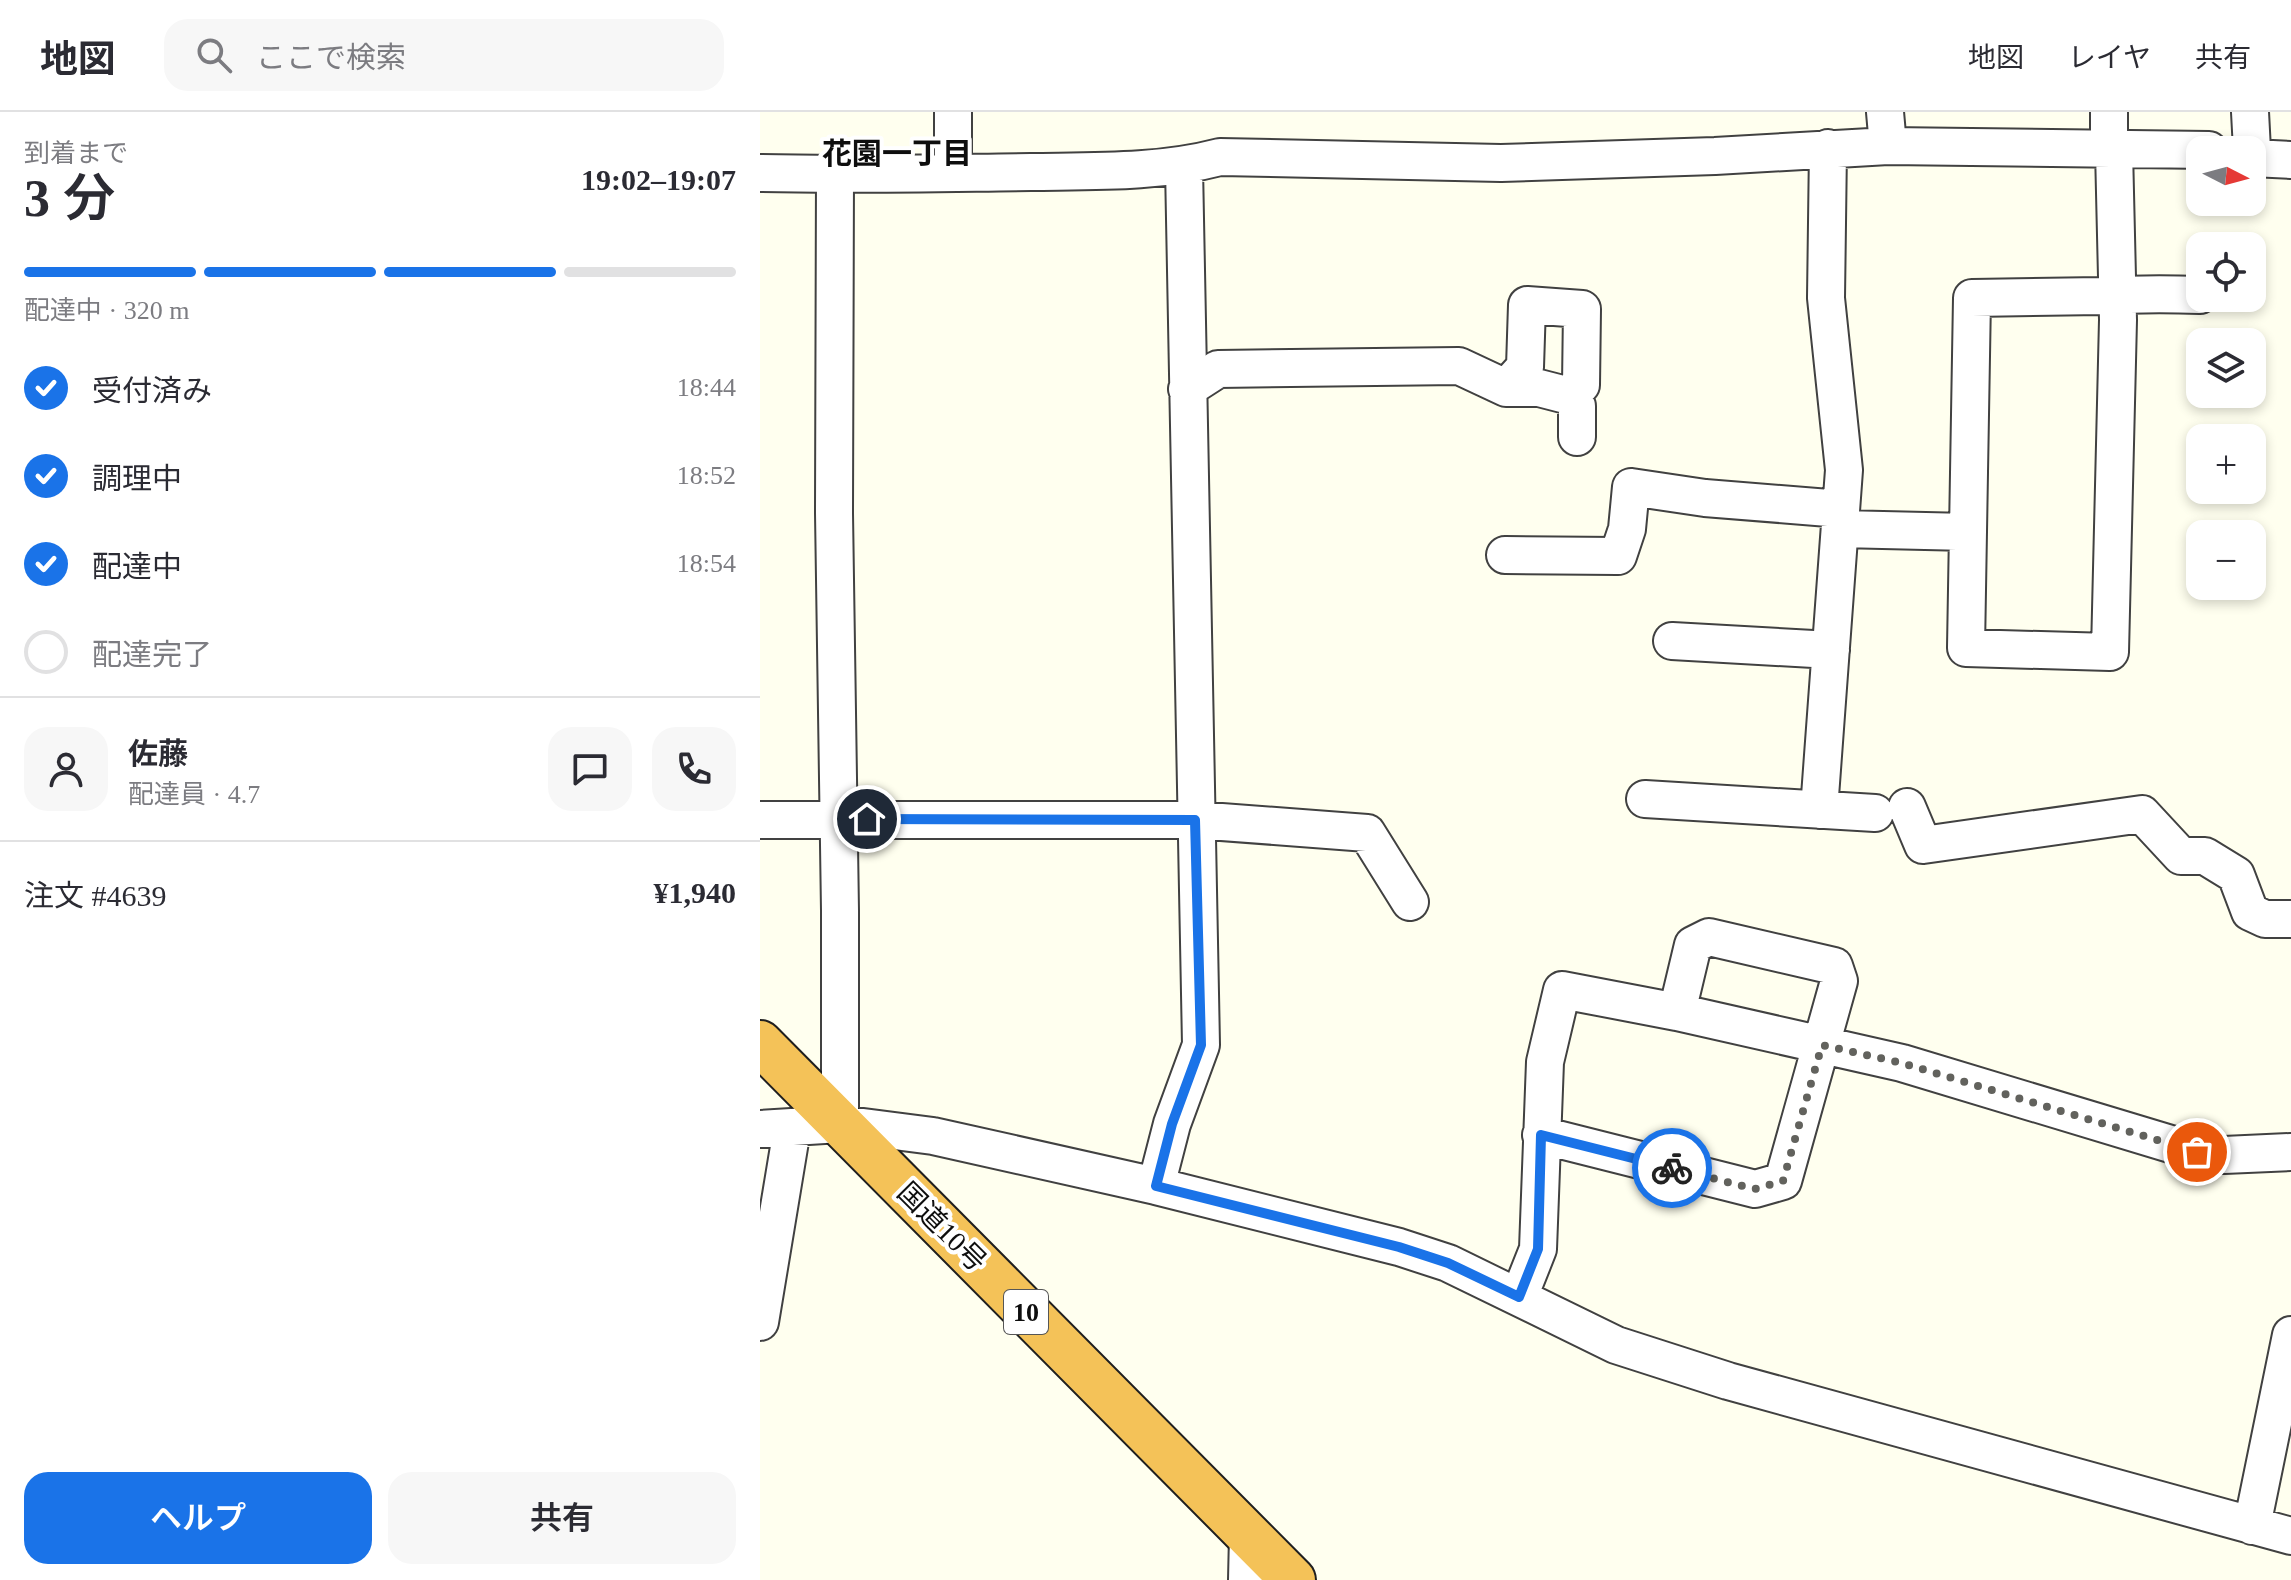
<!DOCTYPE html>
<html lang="ja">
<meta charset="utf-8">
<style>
body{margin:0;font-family:"Times New Roman","Noto Sans JP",serif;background:#f7f7f7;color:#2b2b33;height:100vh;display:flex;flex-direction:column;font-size:30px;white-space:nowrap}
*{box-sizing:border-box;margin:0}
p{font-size:26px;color:#7c7c81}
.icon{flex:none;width:44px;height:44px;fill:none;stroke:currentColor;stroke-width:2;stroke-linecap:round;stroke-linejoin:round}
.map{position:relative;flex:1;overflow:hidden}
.details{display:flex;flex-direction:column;background:#fff;width:760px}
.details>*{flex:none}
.needle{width:52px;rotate:96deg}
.fabs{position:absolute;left:1426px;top:24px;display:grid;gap:16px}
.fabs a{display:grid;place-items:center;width:80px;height:80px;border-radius:16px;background:#fff;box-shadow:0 4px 12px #0003;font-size:40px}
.pin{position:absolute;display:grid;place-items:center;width:68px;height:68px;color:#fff;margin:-34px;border:4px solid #fff;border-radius:50%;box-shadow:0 2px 8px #0007}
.courier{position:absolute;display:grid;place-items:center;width:80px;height:80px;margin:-40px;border:6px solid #1a73e8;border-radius:50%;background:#fff;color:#222;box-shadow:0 2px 10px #0007}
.head em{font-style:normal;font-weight:600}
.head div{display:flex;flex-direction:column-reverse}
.head{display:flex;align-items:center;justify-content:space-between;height:136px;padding:0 24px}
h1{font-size:52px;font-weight:600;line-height:60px}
.bar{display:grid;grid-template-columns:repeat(4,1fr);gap:12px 8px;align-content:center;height:96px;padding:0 24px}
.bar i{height:10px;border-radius:6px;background:#e1e1e2}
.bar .current{background:#1a73e8}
.bar p{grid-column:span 4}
.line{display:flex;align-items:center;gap:20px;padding:0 24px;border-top:2px solid #e1e1e2}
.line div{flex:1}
.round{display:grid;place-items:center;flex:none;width:84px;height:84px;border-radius:24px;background:#f7f7f7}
ol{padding:0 24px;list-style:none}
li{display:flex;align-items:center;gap:24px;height:88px}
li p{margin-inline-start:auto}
li .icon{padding:8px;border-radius:50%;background:#1a73e8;color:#fff;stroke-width:4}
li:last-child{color:#7c7c81}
li i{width:44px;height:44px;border:4px solid #e1e1e2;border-radius:50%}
.action{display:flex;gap:16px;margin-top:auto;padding:16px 24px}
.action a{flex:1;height:92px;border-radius:24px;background:#1a73e8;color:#fff;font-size:32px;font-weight:600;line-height:92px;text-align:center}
.action a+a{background:#f7f7f7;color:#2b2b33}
header{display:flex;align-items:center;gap:48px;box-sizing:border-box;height:112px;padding:0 40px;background:#fff;border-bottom:2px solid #e1e1e2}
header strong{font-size:38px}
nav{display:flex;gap:44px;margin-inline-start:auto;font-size:28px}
.search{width:560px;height:72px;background:#f7f7f7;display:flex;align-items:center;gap:20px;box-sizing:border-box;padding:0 28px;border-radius:24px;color:#7c7c81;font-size:30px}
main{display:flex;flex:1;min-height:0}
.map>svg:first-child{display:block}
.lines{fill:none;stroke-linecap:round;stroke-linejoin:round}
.minor-casing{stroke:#414141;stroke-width:40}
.highway-casing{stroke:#1f1f1f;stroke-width:48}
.minor{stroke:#fff;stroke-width:36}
.highway{stroke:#f4c258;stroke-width:44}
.done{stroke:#62625d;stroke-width:8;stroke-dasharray:0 14.4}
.route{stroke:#1a73e8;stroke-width:10}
.labels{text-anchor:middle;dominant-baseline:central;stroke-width:8;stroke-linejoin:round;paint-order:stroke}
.shield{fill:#fff;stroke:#565656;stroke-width:2}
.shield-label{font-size:26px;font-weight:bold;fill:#0e0e0e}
.street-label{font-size:28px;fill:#0e0e0e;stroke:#fff}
.neighbourhood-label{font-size:30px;font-weight:bold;fill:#0e0e0e;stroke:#fff}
</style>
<header>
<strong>地図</strong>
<div class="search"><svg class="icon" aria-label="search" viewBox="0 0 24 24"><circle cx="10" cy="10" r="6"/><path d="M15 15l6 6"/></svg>ここで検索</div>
<nav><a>地図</a><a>レイヤ</a><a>共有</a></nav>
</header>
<main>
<section class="details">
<div class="head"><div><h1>3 分</h1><p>到着まで</p></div><em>19:02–19:07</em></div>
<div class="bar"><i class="current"></i><i class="current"></i><i class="current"></i><i></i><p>配達中 · 320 m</p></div>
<ol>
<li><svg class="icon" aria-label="check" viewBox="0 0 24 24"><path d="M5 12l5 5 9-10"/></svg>受付済み<p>18:44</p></li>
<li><svg class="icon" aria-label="check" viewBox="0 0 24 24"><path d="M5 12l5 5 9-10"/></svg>調理中<p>18:52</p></li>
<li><svg class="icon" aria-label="check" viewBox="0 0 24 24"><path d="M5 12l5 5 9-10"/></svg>配達中<p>18:54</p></li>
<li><i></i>配達完了</li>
</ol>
<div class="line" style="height:144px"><a class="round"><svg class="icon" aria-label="person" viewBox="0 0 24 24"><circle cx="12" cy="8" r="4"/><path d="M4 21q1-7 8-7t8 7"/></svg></a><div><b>佐藤</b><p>配達員 · 4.7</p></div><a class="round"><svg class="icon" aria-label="chat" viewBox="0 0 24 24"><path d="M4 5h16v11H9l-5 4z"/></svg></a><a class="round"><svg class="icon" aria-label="phone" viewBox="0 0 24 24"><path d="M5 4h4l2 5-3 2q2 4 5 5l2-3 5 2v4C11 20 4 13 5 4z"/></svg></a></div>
<div class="line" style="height:104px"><div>注文 #4639</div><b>¥1,940</b></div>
<div class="action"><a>ヘルプ</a><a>共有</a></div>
</section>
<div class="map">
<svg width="1531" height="1468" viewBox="0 0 1531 1468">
<rect width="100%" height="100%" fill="#ffffef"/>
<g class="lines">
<g class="minor-casing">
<path id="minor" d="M193,0V61
M1125,0L1128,34
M1349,0V38
M1490,0L1492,38
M1354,38L1358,208L1350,540L1206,536L1212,186L1341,184C1374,182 1407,182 1440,183
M1492,46L1531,48
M0,61C90,63 180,61 271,60C334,59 399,61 460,45L741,51L955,44L1128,34L1449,38
M75,62L74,401L80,799V1012
M427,277L458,257L699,254L746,276H779L810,284L821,273L822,197L767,193L765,255L746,276
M810,284L817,294V325
M1080,417L1208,420
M745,443L858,444L867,417L871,375L945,386L1081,397
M912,529L1071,538
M885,687L1115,701
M1147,695L1163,733L1382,702L1421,744H1445L1476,763L1490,800L1505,807H1531
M1059,698L1084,358L1066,186L1068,36
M0,708H435L607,721L650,790
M0,1017L80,1012L173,1024L396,1074L639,1135L688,1151L856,1233L968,1269L1531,1424
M781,1023L995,1077L1023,1069L1079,869L1074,854L949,825L933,833L917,900
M396,1074L412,1012L441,933L424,55
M759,1185L778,1137L785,950L802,878L917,900L1142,951L1437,1040L1464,1043L1531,1040
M0,1210L32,1017
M1492,1414L1531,1223
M487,1468L488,1423"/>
</g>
<g class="highway-casing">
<path id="highway" d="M0,931L533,1468"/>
</g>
<use href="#minor" class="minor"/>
<use href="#highway" class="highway"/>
</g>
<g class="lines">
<path class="done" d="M912,1056L995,1077L1023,1069L1062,933L1142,951L1437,1040"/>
<path class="route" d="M107,707L435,708L441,933L412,1012L396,1074L639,1135L688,1151L759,1185L778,1137L781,1023L912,1056"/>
</g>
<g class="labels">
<rect class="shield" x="244" y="1178" width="44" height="44" rx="6"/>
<g class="shield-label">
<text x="266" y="1200">10</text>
</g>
<g class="street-label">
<text transform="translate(182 1115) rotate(45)">国道10号</text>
</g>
<g class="neighbourhood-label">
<text x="137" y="41">花園一丁目</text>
</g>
</g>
</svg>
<div class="fabs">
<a><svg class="needle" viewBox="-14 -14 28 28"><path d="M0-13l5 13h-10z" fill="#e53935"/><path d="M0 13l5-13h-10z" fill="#7c7c81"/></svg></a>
<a><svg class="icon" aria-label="locate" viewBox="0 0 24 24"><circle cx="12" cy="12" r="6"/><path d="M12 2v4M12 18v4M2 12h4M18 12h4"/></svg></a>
<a><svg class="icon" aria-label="layers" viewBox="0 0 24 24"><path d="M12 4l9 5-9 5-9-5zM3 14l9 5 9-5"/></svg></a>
<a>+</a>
<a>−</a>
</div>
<div class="pin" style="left:1437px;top:1040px;background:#ea580c"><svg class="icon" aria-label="bag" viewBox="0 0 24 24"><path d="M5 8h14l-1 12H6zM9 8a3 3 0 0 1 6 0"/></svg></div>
<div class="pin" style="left:107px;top:707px;background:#1f2937"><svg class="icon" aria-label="home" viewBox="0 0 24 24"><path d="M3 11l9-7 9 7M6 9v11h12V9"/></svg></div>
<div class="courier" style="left:912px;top:1056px"><svg class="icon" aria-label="bike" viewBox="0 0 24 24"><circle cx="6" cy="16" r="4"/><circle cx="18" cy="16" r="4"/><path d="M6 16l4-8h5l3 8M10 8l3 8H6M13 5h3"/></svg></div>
</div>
</main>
